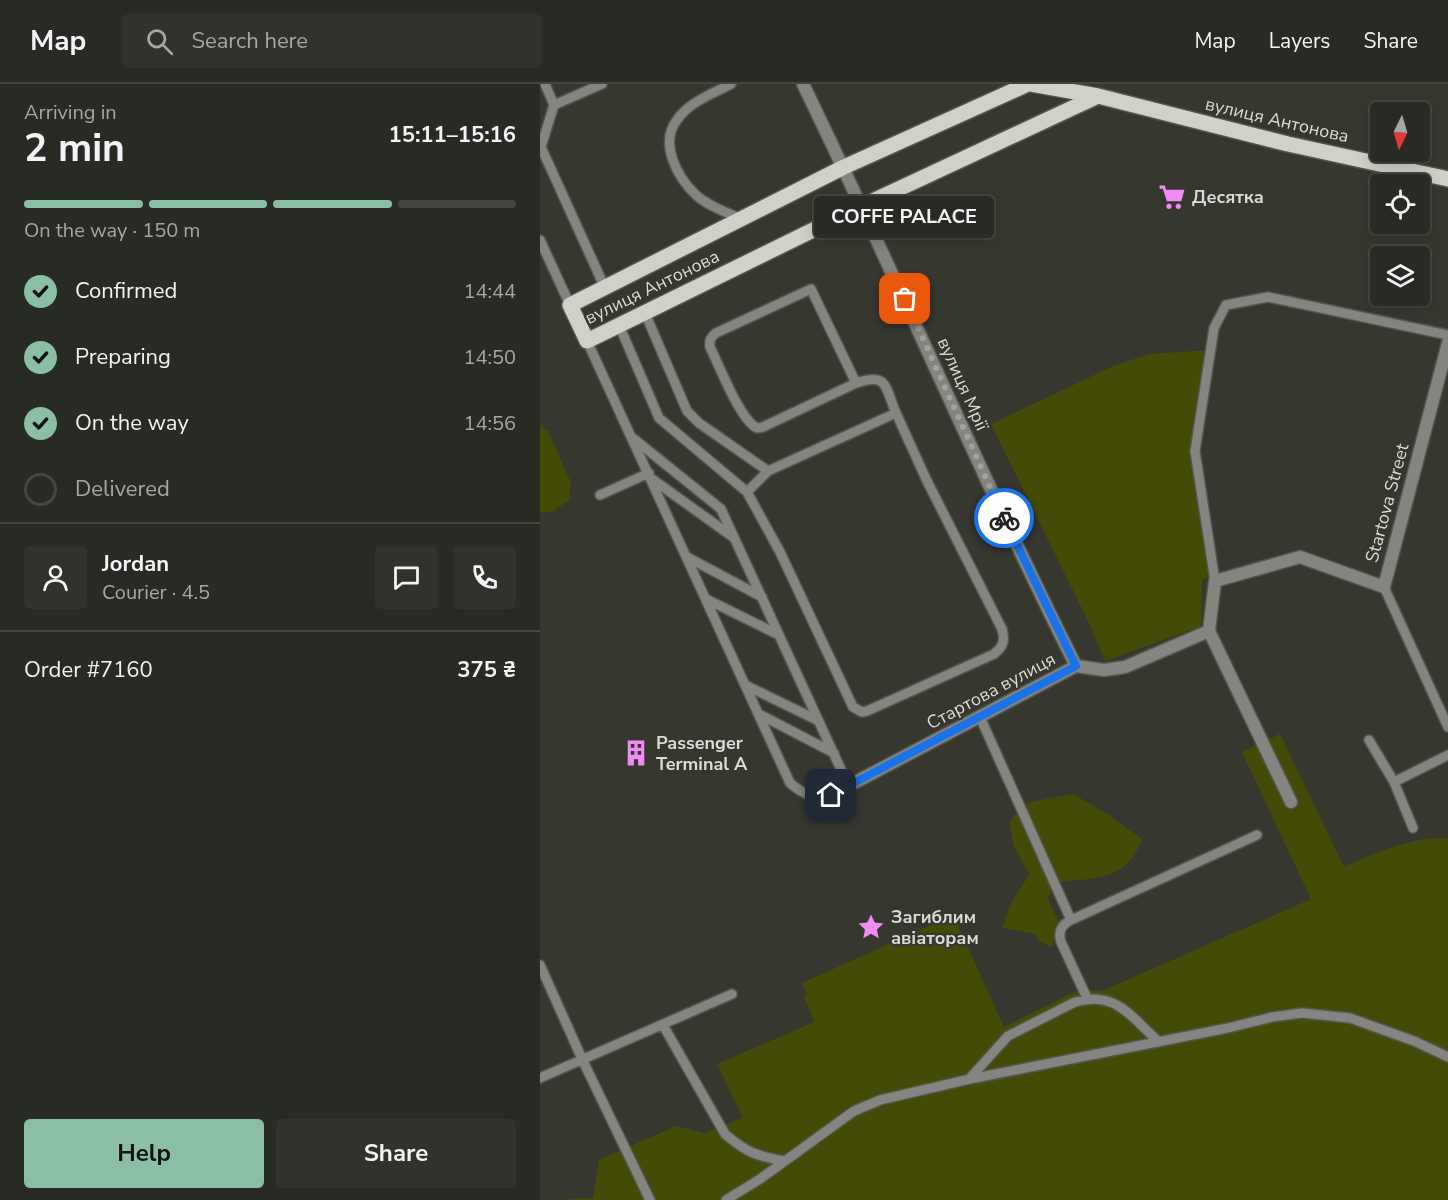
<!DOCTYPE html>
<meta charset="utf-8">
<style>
body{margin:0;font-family:"Nunito Sans",sans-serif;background:#30322c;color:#f1f3f6;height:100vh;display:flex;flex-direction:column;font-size:22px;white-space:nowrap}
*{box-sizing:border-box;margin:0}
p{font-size:20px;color:#a5a7a6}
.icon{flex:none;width:33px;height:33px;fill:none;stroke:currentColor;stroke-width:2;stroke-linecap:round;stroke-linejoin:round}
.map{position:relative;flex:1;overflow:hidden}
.details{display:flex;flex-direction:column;background:#282a24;width:540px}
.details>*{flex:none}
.needle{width:39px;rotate:185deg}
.buttons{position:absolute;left:830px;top:18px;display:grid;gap:12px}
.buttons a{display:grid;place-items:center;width:60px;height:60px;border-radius:6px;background:#282a24;box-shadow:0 3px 15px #0003,0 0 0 2px #444641;font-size:30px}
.pin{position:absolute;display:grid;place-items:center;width:51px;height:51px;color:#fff;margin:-26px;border-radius:12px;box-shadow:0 3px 9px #0006}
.courier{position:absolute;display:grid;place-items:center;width:60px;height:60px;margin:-30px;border:4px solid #1a73e8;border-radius:50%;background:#fff;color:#222;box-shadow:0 2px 8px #0007}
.bubble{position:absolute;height:42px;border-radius:6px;background:#282a24;box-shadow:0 3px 15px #0003,0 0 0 2px #444641;font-size:20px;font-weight:700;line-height:42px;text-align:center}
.summary em{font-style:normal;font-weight:700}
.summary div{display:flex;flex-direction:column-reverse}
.summary{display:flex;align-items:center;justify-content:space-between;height:102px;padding:0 24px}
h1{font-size:39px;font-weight:700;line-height:45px}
.bar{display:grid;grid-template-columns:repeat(4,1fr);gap:9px 6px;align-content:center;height:72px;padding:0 24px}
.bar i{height:8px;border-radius:4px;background:#444641}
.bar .on{background:#8abfa5}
.bar p{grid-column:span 4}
.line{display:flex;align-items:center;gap:15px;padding:0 24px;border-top:2px solid #444641}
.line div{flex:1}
.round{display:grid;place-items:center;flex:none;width:63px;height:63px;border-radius:6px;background:#30322c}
ol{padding:0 24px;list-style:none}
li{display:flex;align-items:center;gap:18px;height:66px}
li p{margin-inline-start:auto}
li .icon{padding:6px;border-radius:50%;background:#8abfa5;color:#111;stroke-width:4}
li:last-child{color:#a5a7a6}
li i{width:33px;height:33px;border:3px solid #444641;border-radius:50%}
.primary-button{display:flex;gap:12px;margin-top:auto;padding:12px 24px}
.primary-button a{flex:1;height:69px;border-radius:6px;background:#8abfa5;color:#111;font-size:24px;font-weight:700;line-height:69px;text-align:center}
.primary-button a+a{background:#30322c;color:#f1f3f6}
header{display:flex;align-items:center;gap:36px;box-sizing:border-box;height:84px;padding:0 30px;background:#282a24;border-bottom:2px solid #444641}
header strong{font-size:28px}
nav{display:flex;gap:33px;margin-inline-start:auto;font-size:21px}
.search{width:420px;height:54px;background:#30322c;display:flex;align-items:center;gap:15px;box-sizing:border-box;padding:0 21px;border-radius:6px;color:#a5a7a6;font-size:22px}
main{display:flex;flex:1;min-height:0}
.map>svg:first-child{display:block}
.green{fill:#444b07}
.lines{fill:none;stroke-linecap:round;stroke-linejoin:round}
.lane-casing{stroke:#54564e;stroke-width:12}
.street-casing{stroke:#54564e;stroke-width:15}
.primary-casing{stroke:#54564e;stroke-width:18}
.lane{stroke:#848480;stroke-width:9}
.street{stroke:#848480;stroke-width:12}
.primary{stroke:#d0d2c9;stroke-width:15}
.done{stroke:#a1a39d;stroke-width:6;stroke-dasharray:0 10.8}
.route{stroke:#1a73e8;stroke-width:8}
.labels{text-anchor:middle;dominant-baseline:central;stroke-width:4.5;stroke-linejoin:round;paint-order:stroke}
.street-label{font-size:18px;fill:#dbdcd7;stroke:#363830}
.poi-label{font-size:18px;font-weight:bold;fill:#dbdcd7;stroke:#363830;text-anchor:start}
</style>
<header>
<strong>Map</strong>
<div class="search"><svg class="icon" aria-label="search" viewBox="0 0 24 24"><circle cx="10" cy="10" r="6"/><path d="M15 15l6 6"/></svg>Search here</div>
<nav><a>Map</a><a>Layers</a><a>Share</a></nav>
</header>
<main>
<section class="details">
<div class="summary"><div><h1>2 min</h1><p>Arriving in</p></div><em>15:11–15:16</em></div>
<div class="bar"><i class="on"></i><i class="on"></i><i class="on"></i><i></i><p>On the way · 150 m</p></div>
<ol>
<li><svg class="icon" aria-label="check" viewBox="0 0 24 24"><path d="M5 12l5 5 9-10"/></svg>Confirmed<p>14:44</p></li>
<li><svg class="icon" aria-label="check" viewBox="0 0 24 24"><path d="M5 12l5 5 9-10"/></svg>Preparing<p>14:50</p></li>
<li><svg class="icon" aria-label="check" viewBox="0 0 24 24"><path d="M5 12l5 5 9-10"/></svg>On the way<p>14:56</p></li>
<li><i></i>Delivered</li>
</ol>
<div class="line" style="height:108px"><a class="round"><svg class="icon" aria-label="person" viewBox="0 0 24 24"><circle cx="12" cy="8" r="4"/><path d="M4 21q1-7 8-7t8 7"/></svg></a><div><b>Jordan</b><p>Courier · 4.5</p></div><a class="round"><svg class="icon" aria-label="chat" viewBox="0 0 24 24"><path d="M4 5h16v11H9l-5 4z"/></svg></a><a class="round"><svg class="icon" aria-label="phone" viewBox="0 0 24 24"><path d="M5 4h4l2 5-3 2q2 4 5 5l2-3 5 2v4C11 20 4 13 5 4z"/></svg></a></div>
<div class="line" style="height:78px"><div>Order #7160</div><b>375 ₴</b></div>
<div class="primary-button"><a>Help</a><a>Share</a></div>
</section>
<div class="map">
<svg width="908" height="1116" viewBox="0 0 908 1116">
<rect width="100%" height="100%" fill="#363830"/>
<path class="green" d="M671,266L655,367L675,491L662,496L661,542L565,577L549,539L451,340L571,283L609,270Z
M0,341L8,347L31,399L29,416L12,428L0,429Z
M740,650L804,783C840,767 868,754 908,754V1116H16L53,1114L59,1076L136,1042L164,1049L203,1034L177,980L274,938L264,912L267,910L262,899L420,828L427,834L418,842L464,943L540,905L562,907L771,815L702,668Z
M533,710L566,729L603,756C598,763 594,774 587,780C570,797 537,795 514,799L508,814L519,839L512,863L500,858L495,850L463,844L470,821L489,791L474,762L469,737L490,718Z"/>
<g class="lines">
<g class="lane-casing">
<path id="lane" d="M5,0L14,21L1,63L65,204
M191,0C172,10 149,18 137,36C119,59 137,93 156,111C168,122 186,128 201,135
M14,21L62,0
M0,156L30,221
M105,229L147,327L159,339L228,387
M79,241L119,334L207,408L240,468L313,623L322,628L327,627L454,570C464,562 465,556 462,545L387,397L356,329L228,387L207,408
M47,257L250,699C265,712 272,713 291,711
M316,299L271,205L176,249C171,253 169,256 170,263C179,281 200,336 217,344L223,343L316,299C348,288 345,303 356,329
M94,355L181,425L309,703
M112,395L193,453
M60,411L109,389
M147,473L222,513
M675,497L655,367L674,244L686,221L728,213L908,251
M844,503L908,643
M166,515L239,551
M205,601L279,637
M219,630L294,669
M440,633L531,836
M829,656L854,698
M873,744L854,698L908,671
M0,881L43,977L110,1116
M547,914L521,858C518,848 521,841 531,836L717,751
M123,941L185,1050C207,1069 217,1072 245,1077
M0,994L192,910
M430,994L468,952L535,918C576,906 591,933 618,957
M186,1116L220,1095L314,1027L340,1016L430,995L688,944L732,933L762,929L810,934L874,957L908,973"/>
</g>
<g class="street-casing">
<path id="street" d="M263,0C357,193 440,391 536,582
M669,547L751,718
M291,711L536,582L564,586L585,583L669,547L675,497L760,473L844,503L908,259"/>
</g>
<g class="primary-casing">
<path id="primary" d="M488,0L304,83L30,221L47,257L322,122L558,12
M491,0L558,12L748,60L908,95"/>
</g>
<use href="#lane" class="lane"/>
<use href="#street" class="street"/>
<use href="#primary" class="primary"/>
</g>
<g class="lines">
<path class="done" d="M365,215L464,434"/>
<path class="route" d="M291,711L536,582L464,434"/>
</g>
<defs>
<g id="supermarket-bare" transform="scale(2.07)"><path d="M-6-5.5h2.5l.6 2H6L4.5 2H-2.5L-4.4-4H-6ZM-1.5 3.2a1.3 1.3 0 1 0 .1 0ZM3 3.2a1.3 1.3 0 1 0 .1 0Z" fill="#f18bf5" stroke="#363830" stroke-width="2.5" paint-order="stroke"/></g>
<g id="building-bare" transform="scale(2.07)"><path d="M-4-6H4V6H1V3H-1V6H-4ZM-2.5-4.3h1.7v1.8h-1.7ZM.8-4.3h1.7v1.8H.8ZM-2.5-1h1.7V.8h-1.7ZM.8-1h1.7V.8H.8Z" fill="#f18bf5" stroke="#363830" stroke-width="2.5" paint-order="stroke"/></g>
<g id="sight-bare" transform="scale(2.07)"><path d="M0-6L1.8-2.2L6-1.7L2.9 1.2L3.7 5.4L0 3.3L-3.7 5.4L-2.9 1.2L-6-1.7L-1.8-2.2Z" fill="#f18bf5" stroke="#363830" stroke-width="2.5" paint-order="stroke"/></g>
</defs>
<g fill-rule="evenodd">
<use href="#supermarket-bare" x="632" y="113"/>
<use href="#building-bare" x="96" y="669"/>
<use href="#sight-bare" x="331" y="843"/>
</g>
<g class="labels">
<g class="street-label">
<text transform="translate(737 36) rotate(13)">вулиця Антонова</text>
<text transform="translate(112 203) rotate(-26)">вулиця Антонова</text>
<text transform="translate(423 300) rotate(66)">вулиця Мрії</text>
<text transform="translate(847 419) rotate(-75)">Startova Street</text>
<text transform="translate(451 607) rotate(-28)">Стартова вулиця</text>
</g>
<g class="poi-label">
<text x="652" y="113">Десятка</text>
<text x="116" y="659">Passenger<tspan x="116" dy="21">Terminal A</tspan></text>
<text x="351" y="833">Загиблим<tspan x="351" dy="21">авіаторам</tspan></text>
</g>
</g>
</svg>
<div class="buttons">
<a><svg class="needle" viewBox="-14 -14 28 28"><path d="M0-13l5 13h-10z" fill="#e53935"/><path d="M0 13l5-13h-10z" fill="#a5a7a6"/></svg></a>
<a><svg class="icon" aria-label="locate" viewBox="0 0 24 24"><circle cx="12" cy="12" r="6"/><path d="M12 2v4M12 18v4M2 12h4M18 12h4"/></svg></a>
<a><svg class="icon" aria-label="layers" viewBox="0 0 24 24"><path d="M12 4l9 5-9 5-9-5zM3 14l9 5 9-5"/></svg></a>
</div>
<div class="pin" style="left:365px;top:215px;background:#ea580c"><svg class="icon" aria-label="bag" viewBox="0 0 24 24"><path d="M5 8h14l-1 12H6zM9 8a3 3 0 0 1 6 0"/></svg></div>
<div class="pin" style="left:291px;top:711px;background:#1f2937"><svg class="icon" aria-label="home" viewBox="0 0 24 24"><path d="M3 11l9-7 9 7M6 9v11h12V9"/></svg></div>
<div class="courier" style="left:464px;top:434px"><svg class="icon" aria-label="bike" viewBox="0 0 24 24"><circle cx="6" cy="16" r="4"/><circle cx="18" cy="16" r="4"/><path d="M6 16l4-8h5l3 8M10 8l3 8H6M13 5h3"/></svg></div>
<div class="bubble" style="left:274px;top:112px;width:180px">COFFE PALACE</div>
</div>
</main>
